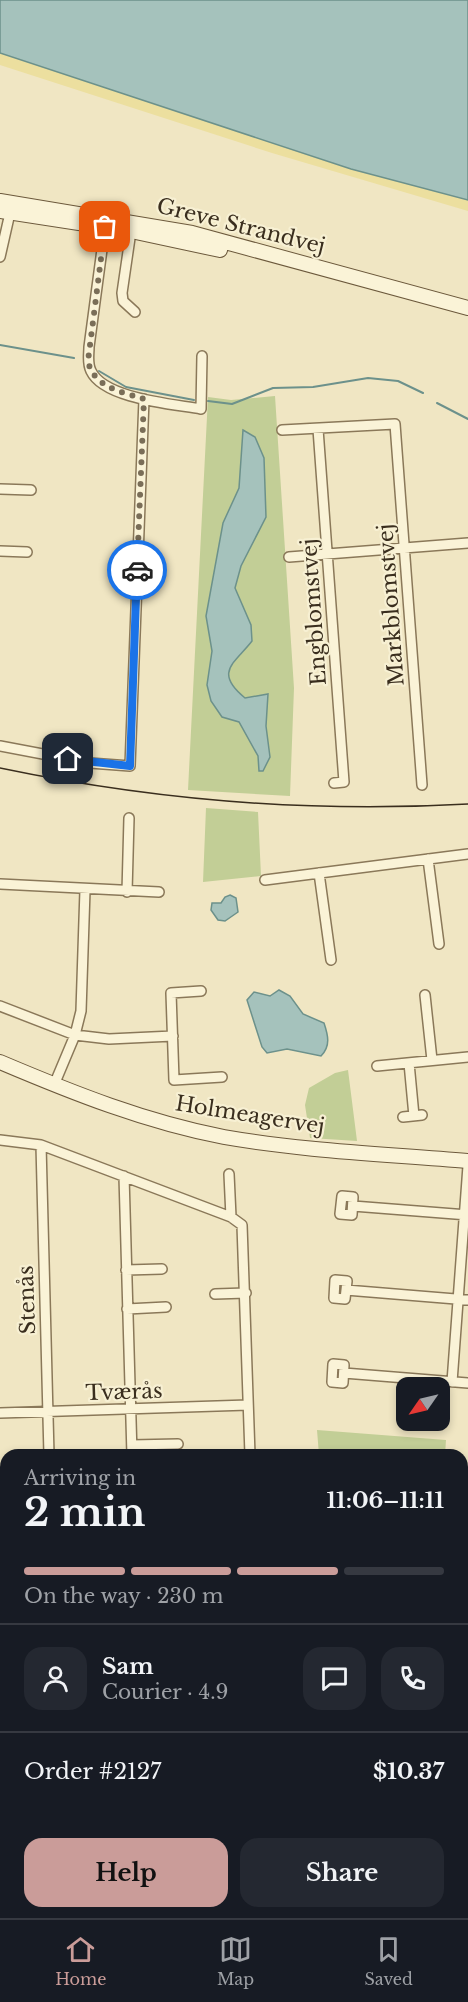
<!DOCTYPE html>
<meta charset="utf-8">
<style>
body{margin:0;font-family:"Libre Baskerville",serif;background:#242831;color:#f1f3f6;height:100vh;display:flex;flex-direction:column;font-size:22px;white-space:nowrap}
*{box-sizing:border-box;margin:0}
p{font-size:20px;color:#9ea1a6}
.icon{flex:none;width:33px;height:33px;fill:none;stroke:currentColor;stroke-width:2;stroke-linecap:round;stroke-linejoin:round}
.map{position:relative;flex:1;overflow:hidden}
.details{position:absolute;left:0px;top:1449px;width:468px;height:470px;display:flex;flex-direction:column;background:#171b24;border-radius:18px 18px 0 0;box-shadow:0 3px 9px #0003}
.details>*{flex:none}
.needle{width:39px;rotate:236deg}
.tools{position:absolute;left:396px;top:1377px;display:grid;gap:12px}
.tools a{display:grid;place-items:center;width:54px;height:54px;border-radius:12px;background:#171b24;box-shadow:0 3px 9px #0003;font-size:30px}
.pin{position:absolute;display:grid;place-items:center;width:51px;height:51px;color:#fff;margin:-26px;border-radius:12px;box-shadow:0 3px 9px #0006}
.courier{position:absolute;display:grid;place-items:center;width:60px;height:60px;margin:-30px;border:4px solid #1a73e8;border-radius:50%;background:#fff;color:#222;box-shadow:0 2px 8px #0007}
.overview em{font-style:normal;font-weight:700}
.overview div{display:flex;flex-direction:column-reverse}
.overview{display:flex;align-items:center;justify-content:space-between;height:102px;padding:0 24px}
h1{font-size:39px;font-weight:700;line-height:45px}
.bar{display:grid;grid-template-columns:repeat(4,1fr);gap:9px 6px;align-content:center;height:72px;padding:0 24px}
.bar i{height:8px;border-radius:4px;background:#363941}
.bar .active{background:#ca9c99}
.bar p{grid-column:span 4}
.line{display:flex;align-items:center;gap:15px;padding:0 24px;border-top:2px solid #363941}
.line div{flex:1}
.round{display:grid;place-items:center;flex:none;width:63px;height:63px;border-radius:18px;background:#242831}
.primary-button{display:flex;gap:12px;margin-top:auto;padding:12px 24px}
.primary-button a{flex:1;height:69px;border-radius:18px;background:#ca9c99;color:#111;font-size:24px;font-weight:700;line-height:69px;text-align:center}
.primary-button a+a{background:#242831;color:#f1f3f6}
.tab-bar{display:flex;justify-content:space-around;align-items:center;height:84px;border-top:2px solid #363941;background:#171b24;font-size:16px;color:#9ea1a6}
.tab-bar a{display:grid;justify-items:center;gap:3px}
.tab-bar .active{color:#ca9c99}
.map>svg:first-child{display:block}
.green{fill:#c2ce96}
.sand{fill:#ecdf9f}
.water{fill:#a5c2bc;stroke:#6c918b;stroke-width:1.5}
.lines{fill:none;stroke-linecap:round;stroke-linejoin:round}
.stream{stroke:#6c918b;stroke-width:2}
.street-casing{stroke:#8a7859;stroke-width:12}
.secondary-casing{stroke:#6c593c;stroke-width:16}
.street{stroke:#faf3d7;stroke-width:9}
.secondary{stroke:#faf3d7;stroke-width:14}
.tram{stroke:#3a2e1e;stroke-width:1.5}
.done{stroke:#7a6e58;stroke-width:6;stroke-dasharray:0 10.8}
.route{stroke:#1a73e8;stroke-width:8}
.labels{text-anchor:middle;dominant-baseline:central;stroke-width:4.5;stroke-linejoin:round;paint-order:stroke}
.street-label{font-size:21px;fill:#3a2e1e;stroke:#f7f0d3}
</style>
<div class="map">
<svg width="468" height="1918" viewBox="0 0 468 1918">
<rect width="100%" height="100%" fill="#f0e6c3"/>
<path class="green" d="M275,396L294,688L290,796L188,790L208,397L231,400Z
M206,808L258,812L261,876L203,882Z
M348,1070L357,1141L310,1138L305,1105L309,1088L335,1073Z
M317,1430L446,1440L445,1455H319Z"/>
<path class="sand" d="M0,53L351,169L468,200V211L272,153L0,65Z"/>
<path class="water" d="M0,0H468V200L351,169L0,53Z
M243,430L255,437L264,458L266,517L241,566L235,588L251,625L252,641C235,663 213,672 245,698L268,694L266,726L270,757L263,771H259L258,756L239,722L222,717L211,701L207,685L212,651L206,616L223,523L239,488Z
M230,895L236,898L238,912L225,921L218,920L211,910L212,903H221L225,897Z
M279,990L290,996L303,1014L324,1023C328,1035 331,1046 321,1056L287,1049L267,1053L262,1047L247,1000L254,992L270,996Z"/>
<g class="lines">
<path class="stream" d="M0,345L74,358
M99,371L126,387L194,400
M208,401L232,404L273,388L313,387L368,378L398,381L423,393
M437,403L468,419"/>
<g class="street-casing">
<path id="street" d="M105,227L89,347C89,355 87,363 91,371C104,399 174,404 201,409L202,356
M131,231L122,293L123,301L135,312
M0,257L10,213
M318,429L344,782L334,783
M282,430L395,424L422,785
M0,489L31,490
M0,551L27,552
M289,557L468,543
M0,746L90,763L130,766L144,399
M428,859L439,944
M319,873L331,960
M265,880L468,854
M0,884L159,892
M127,892L129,818
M201,991L171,993L174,1080L222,1077
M425,995L432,1060
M0,1006L75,1035L109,1039L173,1036
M409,1063L414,1116
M377,1066L468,1057
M54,1085L75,1035L81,1011L85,890
M403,1117L422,1115
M0,1140L41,1145L231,1217L242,1225L250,1455
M41,1145L49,1455
M229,1174L231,1217
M124,1176L132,1455
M342,1196L353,1197L352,1215L340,1214Z
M353,1206L468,1215
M126,1270L162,1269
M335,1280L347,1281L345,1299L334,1298Z
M346,1290L468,1300
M215,1294L246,1293
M127,1309L166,1307
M333,1364L344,1365L343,1383L332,1382Z
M344,1373L468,1383
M452,1382L468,1166
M0,1413L248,1405
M132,1445L178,1444
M468,1760V1771
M462,1834L468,1835
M462,1845H468
M0,1855L6,1854
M376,1912L379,1918
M354,1916L366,1912"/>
</g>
<g class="secondary-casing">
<path id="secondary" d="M0,201L192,233L468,308
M0,211L131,231L220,250
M0,1062C73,1093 146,1122 224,1137C304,1151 387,1154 468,1161"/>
</g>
<use href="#street" class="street"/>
<use href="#secondary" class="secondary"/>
<path class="tram" d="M0,768C153,800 312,813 468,804"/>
</g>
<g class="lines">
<path class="done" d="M105,227L88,361C93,387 122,392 144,399L137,570"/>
<path class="route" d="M68,759L130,766L137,570"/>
</g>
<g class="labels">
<g class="street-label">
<text transform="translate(241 226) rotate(14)">Greve Strandvej</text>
<text transform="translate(391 605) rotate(-94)">Markblomstvej</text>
<text transform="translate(314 612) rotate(-94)">Engblomstvej</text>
<text transform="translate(250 1115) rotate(9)">Holmeagervej</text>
<text transform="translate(27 1300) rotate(-92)">Stenås</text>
<text transform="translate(124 1392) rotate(-2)">Tværås</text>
</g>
</g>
</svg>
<div class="tools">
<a><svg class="needle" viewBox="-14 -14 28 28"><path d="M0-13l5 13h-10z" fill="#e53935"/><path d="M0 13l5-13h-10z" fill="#9ea1a6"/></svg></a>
</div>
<div class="pin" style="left:105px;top:227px;background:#ea580c"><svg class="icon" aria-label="bag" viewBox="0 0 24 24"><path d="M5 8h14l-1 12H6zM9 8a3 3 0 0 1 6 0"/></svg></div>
<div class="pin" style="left:68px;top:759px;background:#1f2937"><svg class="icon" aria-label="home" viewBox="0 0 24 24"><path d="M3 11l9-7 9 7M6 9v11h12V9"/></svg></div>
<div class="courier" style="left:137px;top:570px"><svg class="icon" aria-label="car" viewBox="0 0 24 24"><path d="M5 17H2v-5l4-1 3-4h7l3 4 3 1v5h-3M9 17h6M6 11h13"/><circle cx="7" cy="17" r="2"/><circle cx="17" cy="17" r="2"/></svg></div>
<section class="details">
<div class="overview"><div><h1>2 min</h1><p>Arriving in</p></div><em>11:06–11:11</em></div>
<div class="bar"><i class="active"></i><i class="active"></i><i class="active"></i><i></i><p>On the way · 230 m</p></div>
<div class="line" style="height:108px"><a class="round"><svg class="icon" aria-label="person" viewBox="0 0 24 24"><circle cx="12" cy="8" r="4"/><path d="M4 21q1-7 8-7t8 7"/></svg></a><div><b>Sam</b><p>Courier · 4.9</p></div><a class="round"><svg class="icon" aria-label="chat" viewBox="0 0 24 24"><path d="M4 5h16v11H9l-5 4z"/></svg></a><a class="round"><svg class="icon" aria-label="phone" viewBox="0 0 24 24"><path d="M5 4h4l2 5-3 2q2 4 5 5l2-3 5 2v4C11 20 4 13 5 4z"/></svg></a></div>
<div class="line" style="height:78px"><div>Order #2127</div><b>$10.37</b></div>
<div class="primary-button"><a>Help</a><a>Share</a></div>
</section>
</div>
<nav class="tab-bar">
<a class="active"><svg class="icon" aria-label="home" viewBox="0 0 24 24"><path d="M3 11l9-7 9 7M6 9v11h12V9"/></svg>Home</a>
<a><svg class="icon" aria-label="map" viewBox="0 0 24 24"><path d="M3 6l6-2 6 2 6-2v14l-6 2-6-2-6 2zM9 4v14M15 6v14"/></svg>Map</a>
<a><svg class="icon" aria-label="saved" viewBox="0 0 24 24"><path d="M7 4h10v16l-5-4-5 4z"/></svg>Saved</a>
</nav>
